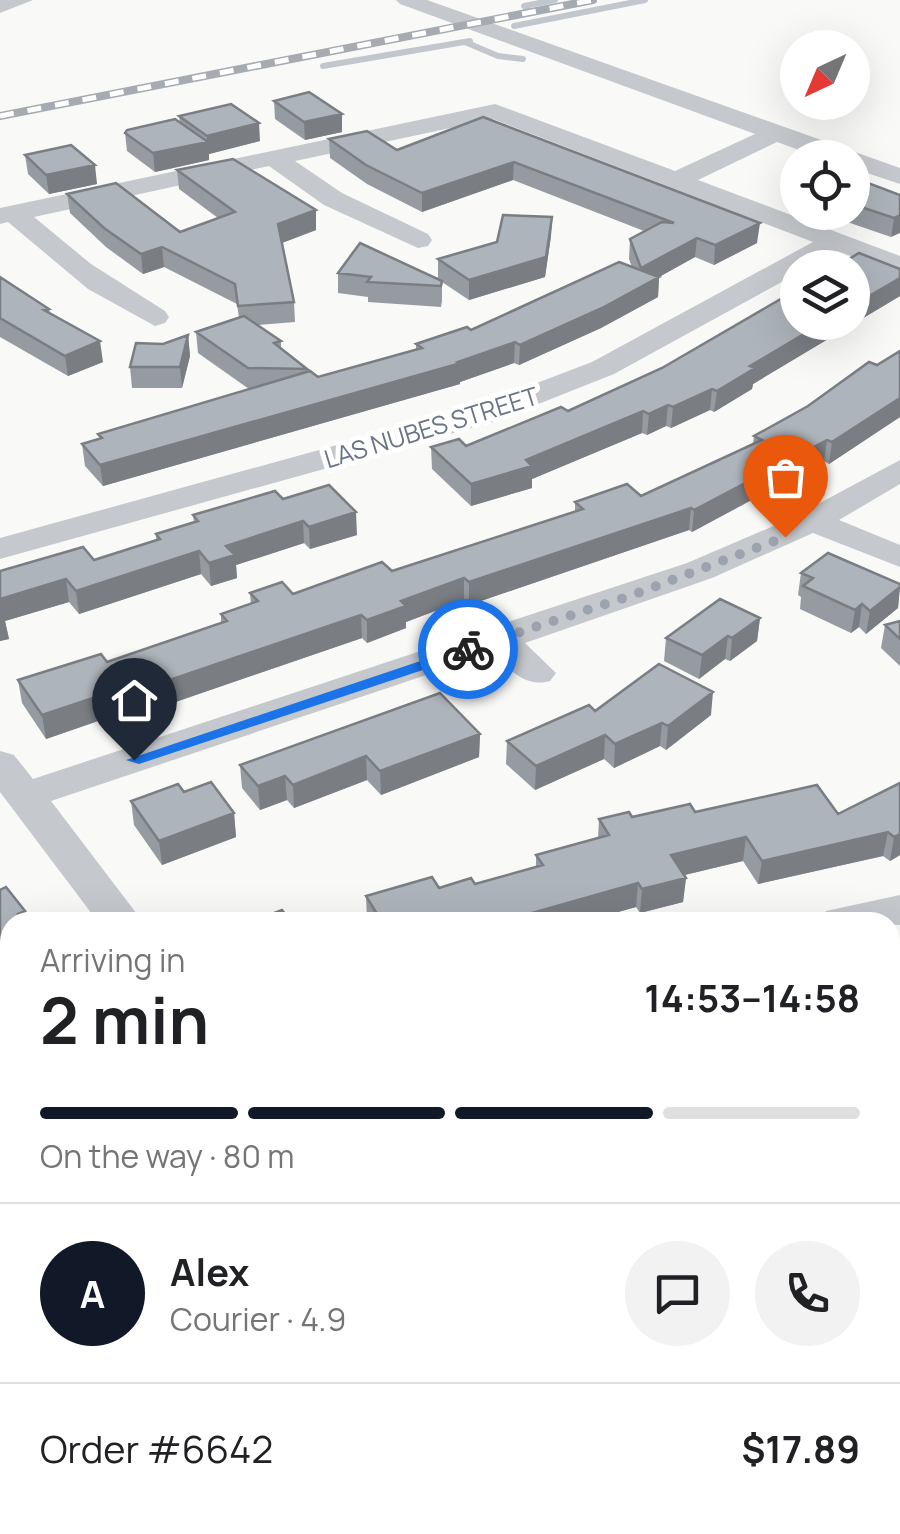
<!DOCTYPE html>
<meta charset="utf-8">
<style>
body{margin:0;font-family:Manrope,sans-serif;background:#f2f2f2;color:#202124;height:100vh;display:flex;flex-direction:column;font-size:38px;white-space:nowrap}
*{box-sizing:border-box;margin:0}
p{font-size:32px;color:#757577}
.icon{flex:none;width:55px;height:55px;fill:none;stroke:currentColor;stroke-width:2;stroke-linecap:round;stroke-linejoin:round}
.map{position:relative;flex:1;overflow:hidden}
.panel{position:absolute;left:0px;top:912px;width:900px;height:622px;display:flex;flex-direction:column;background:#fff;border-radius:30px 30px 0 0;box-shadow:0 10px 40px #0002}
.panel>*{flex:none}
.needle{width:65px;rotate:224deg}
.controls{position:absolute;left:780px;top:30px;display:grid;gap:20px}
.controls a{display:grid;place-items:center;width:90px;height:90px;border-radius:50%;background:#fff;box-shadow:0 10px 40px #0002;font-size:50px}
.pin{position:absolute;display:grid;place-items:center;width:85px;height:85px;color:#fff;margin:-102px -42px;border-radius:50% 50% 50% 0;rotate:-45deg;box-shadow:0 0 10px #0007}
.pin .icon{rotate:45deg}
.courier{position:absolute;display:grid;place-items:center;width:100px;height:100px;margin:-50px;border:8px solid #1a73e8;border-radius:50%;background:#fff;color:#222;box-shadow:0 2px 12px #0007}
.overview em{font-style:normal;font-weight:700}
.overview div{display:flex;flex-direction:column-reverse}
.overview{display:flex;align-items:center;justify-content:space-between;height:170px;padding:0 40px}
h1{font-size:65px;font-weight:700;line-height:75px}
.bar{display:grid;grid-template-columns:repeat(4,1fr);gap:15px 10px;align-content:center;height:120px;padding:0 40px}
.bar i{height:12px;border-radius:8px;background:#e0e0e0}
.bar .on{background:#111827}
.bar p{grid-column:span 4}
.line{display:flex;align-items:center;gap:25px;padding:0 40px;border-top:2px solid #e0e0e0}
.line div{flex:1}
.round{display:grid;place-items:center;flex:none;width:105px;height:105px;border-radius:52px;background:#f2f2f2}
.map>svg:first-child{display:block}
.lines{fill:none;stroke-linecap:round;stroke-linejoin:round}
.stream{stroke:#c2c7ce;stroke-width:6}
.minor{fill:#c5c8cc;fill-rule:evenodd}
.rail-casing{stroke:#a6aab1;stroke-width:8}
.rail{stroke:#fff;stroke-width:5;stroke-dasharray:14;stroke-linecap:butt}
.wall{fill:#969ba1}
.shaded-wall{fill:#7a7e83}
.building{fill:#aeb4bb;stroke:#7a7e83;stroke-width:2.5}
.route{fill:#1a73e8}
.done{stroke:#9ca3ae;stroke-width:10;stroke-dasharray:0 18}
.labels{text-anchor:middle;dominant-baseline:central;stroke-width:10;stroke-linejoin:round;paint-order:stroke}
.far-street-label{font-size:25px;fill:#6a7486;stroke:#fff}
</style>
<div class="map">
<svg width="900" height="1534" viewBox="0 0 900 1534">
<rect width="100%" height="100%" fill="#f9f9f7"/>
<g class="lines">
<path class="stream" d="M527,9L524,6L555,0
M514,26L645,0
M465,42L498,56L523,59
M323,66L470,41"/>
<path class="minor" d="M0,0H33L0,13Z
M396,0H427L900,168V184L852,168V158H821L777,142L698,180L900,256V274L837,251L808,268H798V273L614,374L493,422L0,559V538L471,408L592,362L813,242L493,119L295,161L342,193L428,234L432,240L428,246L418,248L324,205L269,166L34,217L91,264L165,311L169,317L165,323L155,326L88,289L8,222L0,224V208L495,104L675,171L755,134L400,4Z
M900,460V484L839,520L900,545V567L813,533L712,578L525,643L556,673L550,681C524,688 511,670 492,653L51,801L143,922H98L0,792V751L14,755L33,779L687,563L790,519Z
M900,895V925L819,922L826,911Z
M10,1175V1217L0,1221V1179Z
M900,1465V1519L890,1522V1468Z"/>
<g class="rail-casing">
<path id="rail" d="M0,116L593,0"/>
</g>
<use href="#rail" class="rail"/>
</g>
<path class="wall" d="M274,101L342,132L305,140L275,119Z
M179,116L260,141L209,154V160L155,172L127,151L125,133L180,123Z
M483,117L757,243L714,265L695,257L659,277L658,297L601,328L519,365L514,363L460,382V384L103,486L85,466L82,444L99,439L98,434L249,389L198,353L196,332L239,318L237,304L164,267L143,274L106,247L70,213L67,194L180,232L218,218L179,189L177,170L316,230L282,243L294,302L295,322L258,325L281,341V349L307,369V371L318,377L416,350V344L471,330L632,267L629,259L630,239L644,231L513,180L422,212L367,184L330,158L329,139L397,150Z
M25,155L97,184L49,194L28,174Z
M852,177L900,195L891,237L818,212H852Z
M552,217L551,236L545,277L469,300L442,282V301L441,307L368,302V297L338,293V273L438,279V259L497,242Z
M900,269V296L753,384L752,389L714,412L710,410L671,428L666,426L647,435L642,433L532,479V488L471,506L432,469L431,447L466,446L568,411Z
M0,277L49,309L50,313L103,362L68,376L0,337Z
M188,335L190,356L182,388H132L130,367L163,344Z
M900,351V417L829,464L824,461L692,532L689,530L469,605L464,600L406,622V628L367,643L362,638L158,708L153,702L46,739L22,703L18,680L107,662L221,623V614L251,604L250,593L293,594L392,571L575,512V502L641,496L753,444L754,436L808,406Z
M283,499L357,535L310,549L304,543L236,565L237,578L211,586L201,574L79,614L69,602L5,621L9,639L0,641V571L94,560L156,540V534L194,522L193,515Z
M801,573L900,584L898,608L866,634L859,627L851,633L800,609L801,597L798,595Z
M760,618L757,641L730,661L725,659L699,679L664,661L666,638Z
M900,621V666L881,648L885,625Z
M595,711L711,715L666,750L660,746L614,768L604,759L535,790L506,764L507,741Z
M480,734L479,757L381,795L367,780L294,808L287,800L260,810L242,788L240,765Z
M900,783V855L890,861L883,856L758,884L743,861L684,875L686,878L683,902L640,913L636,907L582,922H369L367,920L366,896L475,884L536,867V855L598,838L599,819L695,812L838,814Z
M131,801L234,813L236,837L162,865L134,825Z
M0,890L25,911L27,922H10V1017L6,1012L0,1015Z
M900,1287V1372L891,1375L890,1373V1291Z"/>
<path class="shaded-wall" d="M342,114V132L305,140L304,122Z
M259,123L260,141L209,154V160L155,172L153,153L207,142V136Z
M514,162L513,180L422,212V193Z
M95,165L97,184L49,194L46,175Z
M316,210V230L279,244L278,224Z
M900,215V233L891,237L894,218Z
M552,217L551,236L545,277L469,300V280Z
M760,223L757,243L714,265L715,245Z
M697,238L695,257L659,277L658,297L601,328L519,365L520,345L640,287L641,268Z
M162,247L164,267L143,274L141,254Z
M900,278V296L753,384L752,389L714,412L717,391L750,366L824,322H852V306Z
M188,335L190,356L182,388L180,367Z
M100,341L103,362L68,376L65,356Z
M515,342L514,363L460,382V384L103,486L100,465L458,362Z
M712,389L710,410L671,428L673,407Z
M900,398V417L829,464L832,442Z
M668,405L666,426L647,435L649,414Z
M643,411L642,433L532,479V488L471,506V484Z
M827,440L824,461L692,532L694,510Z
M691,508L689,530L469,605V582Z
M356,512L357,535L310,549L309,527Z
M303,521L304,543L236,565L237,578L211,586L209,563L226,546Z
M199,551L201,574L79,614L76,591Z
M464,578V600L406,622V628L367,643V620L401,601Z
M66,579L69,602L5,621L9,639L0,641V599Z
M900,587L898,608L866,634L870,611Z
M862,604L859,627L851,633L855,610Z
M361,615L362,638L158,708L155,685Z
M760,618L757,641L730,661L732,638Z
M728,636L725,659L699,679L702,655Z
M150,679L153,702L46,739L42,715Z
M713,692L711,715L666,750L668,726Z
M662,723L660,746L614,768L615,744Z
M480,734L479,757L381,795L380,771Z
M605,735L604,759L535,790L536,766Z
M366,756L367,780L294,808L293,785Z
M285,776L287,800L260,810L258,786Z
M234,813L236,837L162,865L159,841Z
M888,832L883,856L758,884L762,861Z
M900,834V855L890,861L894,837Z
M746,837L743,861L668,879L671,855Z
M686,878L683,902L640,913L642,889Z
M638,883L636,907L582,922H499Z
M25,911L27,922H19L18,914Z
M1,988L6,1012L0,1015V989Z
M900,1035V1058L890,1061V1038Z
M10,1099V1126L0,1130V1103Z
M900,1350V1372L891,1375L898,1351Z
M10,1376V1403L0,1409V1381Z
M316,1525H329L325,1534H312Z"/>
<path class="building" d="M309,92L342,114L304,122L274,101Z
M231,104L259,123L207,136L179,116Z
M483,117L760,223L715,245L697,238L641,268L630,239L662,222L674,223L514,162L422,193L366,165L329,139L367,131L397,150Z
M175,119L208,142L153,153L125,133L127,130Z
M71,145L95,165L46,175L25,155Z
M233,159L316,210L278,224L294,302L238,306L235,284L162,247L141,254L104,228L67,194L116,183L180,232L235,212L177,170Z
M852,177L900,195V215L894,218L852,204Z
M503,215L552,217L546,257L469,280L438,259L497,242Z
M360,243L442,281L441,286L367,282L371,277L338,273Z
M859,253L900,269V278L852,306V268H834Z
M619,262L659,277L602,308L520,345L515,342L458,362L461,363L100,465L82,444L102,438L98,434L310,371L318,377L422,348L416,344L467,327L471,330Z
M0,277L49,309L44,310L100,341L65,356L0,318Z
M798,289V322H824L750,366L755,368L717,391L712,389L673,407L668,405L649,414L643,411L526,460L532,466L471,484L431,447L459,439L466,446L561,407L568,411L662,368Z
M244,316L281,341L274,343L307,369L248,368L196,332Z
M188,335L180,367H130L136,343L163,344Z
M900,351V398L832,442L827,440L694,510L691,508L469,582L464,578L401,601L406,606L367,620L361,615L155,685L150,679L42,715L18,680L101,654L107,662L227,621L221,614L258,601L250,593L282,582L293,594L382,562L392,571L583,509L575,502L627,484L641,496L762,440L754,436L808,406L869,362L877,365Z
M329,485L356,512L309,527L303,521L226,546L235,555L209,563L199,551L76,591L66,579L0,599V571L83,547L94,560L160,539L156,534L198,521L193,515L275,491L283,499Z
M828,553L900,584V587L870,611L862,604L855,610L803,586L813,578L801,573Z
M720,599L760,618L732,638L728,636L702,655L666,638Z
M900,621V639L885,625Z
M659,664L713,692L668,726L662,723L615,744L605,735L536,766L507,741L589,705L595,711Z
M440,693L480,734L380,771L366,756L293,785L285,776L258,786L240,765Z
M211,782L234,813L159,841L131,801L178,784L184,792Z
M900,783V834L894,837L888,832L762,861L746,837L671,855L686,878L642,889L638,883L500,922H382L366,896L432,877L439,888L471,878L475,884L543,865L536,855L609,835L599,819L629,812L632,817L690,804L695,812L817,785L838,814Z
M6,887L25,911L18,914L24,922H10V1000L1,988L0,989V890Z
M282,910L291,922H250Z
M900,963V1035L890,1038V966Z
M10,1046V1099L0,1103V1049Z
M0,1280L10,1296V1376L0,1381Z
M900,1287V1350L898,1351L890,1340V1291Z
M10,1481V1525H133L137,1534H0V1486Z
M171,1525H316L312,1534H166Z"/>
<path class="route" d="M468,645L474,646V653L139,764L126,760Z"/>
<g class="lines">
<path class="done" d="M468,649L630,596L785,537"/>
</g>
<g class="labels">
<g class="far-street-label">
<text transform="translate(431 427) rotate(-17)">LAS NUBES STREET</text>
</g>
</g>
</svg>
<div class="controls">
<a><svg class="needle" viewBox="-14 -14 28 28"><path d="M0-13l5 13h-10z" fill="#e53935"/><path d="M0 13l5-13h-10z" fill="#757577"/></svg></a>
<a><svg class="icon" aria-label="locate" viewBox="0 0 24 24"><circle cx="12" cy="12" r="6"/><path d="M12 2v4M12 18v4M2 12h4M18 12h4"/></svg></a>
<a><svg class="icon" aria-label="layers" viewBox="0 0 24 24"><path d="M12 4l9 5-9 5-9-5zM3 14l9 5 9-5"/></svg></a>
</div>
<div class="pin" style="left:785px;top:537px;background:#ea580c"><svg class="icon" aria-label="bag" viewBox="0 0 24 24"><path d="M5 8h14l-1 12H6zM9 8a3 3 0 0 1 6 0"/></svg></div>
<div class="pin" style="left:134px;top:760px;background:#1f2937"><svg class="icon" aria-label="home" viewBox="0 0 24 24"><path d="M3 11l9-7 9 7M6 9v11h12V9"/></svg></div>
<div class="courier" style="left:468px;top:649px"><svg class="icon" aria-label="bike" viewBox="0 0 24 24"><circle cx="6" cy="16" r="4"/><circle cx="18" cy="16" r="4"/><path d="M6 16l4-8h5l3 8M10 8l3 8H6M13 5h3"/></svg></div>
<section class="panel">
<div class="overview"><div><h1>2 min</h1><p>Arriving in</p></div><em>14:53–14:58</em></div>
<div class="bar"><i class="on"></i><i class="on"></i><i class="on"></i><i></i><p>On the way · 80 m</p></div>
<div class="line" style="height:180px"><b class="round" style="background:#111827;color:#fff">A</b><div><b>Alex</b><p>Courier · 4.9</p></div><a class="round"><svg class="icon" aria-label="chat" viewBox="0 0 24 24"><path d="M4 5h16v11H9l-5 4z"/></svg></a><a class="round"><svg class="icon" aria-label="phone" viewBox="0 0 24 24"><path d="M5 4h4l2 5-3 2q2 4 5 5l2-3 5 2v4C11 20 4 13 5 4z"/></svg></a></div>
<div class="line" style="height:130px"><div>Order #6642</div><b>$17.89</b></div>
</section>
</div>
